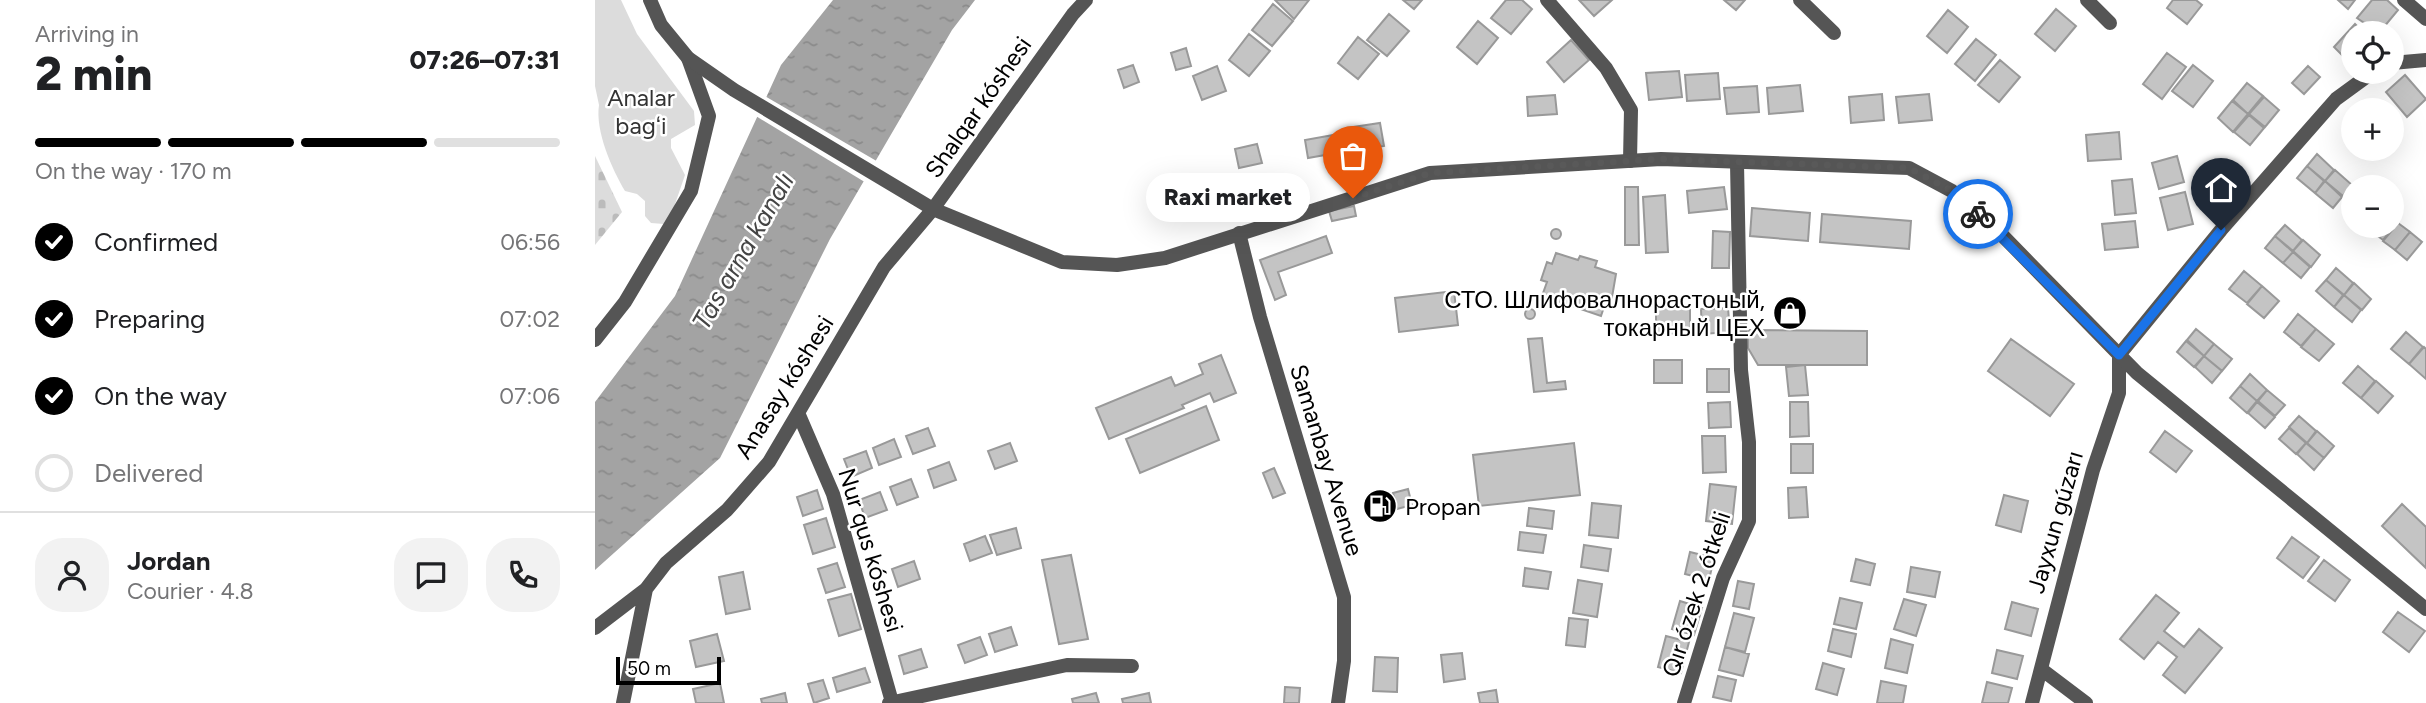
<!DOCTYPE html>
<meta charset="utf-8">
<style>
body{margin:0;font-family:Figtree,sans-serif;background:#f2f2f2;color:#202124;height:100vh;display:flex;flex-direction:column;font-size:26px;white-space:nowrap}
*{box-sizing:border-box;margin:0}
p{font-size:23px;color:#757577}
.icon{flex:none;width:38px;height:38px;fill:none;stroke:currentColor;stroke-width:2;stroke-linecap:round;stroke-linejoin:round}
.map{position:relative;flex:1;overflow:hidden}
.drawer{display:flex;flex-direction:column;background:#fff;width:595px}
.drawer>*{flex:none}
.tools{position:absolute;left:1746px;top:21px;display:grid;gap:14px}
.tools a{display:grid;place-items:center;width:63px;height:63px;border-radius:50%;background:#fff;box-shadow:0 7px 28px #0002;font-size:35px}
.scale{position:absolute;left:21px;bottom:18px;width:105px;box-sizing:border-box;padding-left:7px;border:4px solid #000;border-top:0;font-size:19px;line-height:24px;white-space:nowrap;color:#000;-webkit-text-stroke:5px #fff;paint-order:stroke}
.pin{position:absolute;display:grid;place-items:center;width:60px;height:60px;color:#fff;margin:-72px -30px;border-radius:50% 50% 50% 0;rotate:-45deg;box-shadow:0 0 7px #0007}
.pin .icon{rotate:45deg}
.courier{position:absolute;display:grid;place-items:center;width:70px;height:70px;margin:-35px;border:5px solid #1a73e8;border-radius:50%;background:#fff;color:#222;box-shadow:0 2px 9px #0007}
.bubble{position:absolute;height:49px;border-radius:24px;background:#fff;box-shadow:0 7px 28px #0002;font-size:23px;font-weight:800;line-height:49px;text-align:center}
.head em{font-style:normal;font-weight:800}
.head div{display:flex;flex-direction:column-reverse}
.head{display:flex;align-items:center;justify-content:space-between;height:119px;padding:0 35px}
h1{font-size:46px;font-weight:800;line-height:52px}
.bar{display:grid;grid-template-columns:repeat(4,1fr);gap:10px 7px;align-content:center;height:84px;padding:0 35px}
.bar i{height:9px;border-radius:5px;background:#e0e0e0}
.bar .current{background:#000}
.bar p{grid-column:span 4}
.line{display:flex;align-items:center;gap:18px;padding:0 35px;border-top:2px solid #e0e0e0}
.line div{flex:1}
.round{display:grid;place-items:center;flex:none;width:74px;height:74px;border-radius:28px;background:#f2f2f2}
ol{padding:0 35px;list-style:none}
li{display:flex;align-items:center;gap:21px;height:77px}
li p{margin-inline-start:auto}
li .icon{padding:7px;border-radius:50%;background:#000;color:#fff;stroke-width:4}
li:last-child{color:#757577}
li i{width:38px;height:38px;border:4px solid #e0e0e0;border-radius:50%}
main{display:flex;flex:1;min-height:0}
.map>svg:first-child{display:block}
.cemetery{fill:url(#cemetery-stones)}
.park{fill:#dcdcdc}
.water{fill:url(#water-ripples)}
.pier{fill:#fff}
.building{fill:#c4c4c4;stroke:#999;stroke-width:2}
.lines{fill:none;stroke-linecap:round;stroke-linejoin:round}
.minor{stroke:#555;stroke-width:14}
.tertiary{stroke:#555;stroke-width:14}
.done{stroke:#595959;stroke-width:7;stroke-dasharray:0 12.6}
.route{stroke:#1a73e8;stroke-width:9}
.labels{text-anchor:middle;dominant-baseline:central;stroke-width:5;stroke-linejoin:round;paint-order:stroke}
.park-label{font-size:24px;fill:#333;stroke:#fff}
.street-label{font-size:24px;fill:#000;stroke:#fff}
.poi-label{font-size:24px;fill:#000;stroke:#fff;text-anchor:end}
.water-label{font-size:26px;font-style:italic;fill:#444;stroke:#fff}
</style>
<main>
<section class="drawer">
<div class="head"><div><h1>2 min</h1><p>Arriving in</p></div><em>07:26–07:31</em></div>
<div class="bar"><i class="current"></i><i class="current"></i><i class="current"></i><i></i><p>On the way · 170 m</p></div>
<ol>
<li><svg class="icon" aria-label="check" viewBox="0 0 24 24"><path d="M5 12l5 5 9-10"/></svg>Confirmed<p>06:56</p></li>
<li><svg class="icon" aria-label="check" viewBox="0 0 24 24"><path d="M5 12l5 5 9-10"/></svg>Preparing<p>07:02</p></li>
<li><svg class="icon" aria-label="check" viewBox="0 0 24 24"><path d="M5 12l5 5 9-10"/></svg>On the way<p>07:06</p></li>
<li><i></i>Delivered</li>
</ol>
<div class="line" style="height:126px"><a class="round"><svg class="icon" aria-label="person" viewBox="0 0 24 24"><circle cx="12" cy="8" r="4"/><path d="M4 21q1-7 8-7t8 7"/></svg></a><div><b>Jordan</b><p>Courier · 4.8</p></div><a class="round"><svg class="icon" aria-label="chat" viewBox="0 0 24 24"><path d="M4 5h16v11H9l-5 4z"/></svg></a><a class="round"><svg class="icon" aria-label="phone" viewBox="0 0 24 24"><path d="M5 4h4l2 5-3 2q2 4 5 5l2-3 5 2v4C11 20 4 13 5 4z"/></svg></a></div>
</section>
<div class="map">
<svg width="1831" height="703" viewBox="0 0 1831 703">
<defs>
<pattern id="cemetery-stones" width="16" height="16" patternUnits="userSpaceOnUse" patternTransform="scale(1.75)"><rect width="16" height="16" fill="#dcdcdc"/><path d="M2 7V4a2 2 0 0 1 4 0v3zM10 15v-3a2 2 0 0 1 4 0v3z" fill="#bbb"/></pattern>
<pattern id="water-ripples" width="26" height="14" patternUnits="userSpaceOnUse" patternTransform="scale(1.75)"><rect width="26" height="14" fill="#a3a3a3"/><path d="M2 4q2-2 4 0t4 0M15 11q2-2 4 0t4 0" fill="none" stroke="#8b8b8b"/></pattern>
</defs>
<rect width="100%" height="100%" fill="#fff"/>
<path class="cemetery" d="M0,156L27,212L0,245Z"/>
<path class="park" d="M0,0H26L42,34L99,111L100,125L76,139V148L90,175L79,207L69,224L56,223L50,216V201L42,194L30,191C17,169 0,131 4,105L0,86Z"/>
<path class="water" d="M238,0H380L357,30L235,239L125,458L0,570V402L80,296L186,65Z"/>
<path class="pier" d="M168,95L285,163L273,184L159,115Z"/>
<path class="building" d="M680,0H714L699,19Z
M808,0H827L819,9Z
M911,0H927L937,9L916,34L896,18Z
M984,0H1017L999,16Z
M1129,0H1150L1141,10Z
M1578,0H1601L1607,5L1592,24L1572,8Z
M1743,0H1760L1753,9Z
M1777,0H1792L1803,10L1784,33L1762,18Z
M678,4L698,21L677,46L657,30Z
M1461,9L1481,26L1460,51L1440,34Z
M1353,10L1373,27L1352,53L1332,36Z
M794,14L814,31L792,56L772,40Z
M883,21L903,38L882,64L862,47Z
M1760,24L1769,33H1759V44L1748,56L1739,47Z
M654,34L675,51L654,76L634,60Z
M763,37L784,54L763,79L743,63Z
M1381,39L1401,55L1380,81L1360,64Z
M976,40L994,60L969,82L952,62Z
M591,48L596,66L581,70L576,53Z
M1572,53L1591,67L1567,99L1548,84Z
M1405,60L1425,77L1404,102L1383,85Z
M538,65L544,82L529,88L523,70Z
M1598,65L1618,81L1598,107L1577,91Z
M622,66L631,91L607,100L598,76Z
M1713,66L1725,77L1709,94L1697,83Z
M1084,71L1087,97L1054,100L1051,73Z
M1123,73L1125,99L1092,101L1090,75Z
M1810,75L1831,99L1812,117L1791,92Z
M1652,83L1668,96L1653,114L1638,100Z
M1205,85L1208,111L1174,114L1172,88Z
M1162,86L1164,112L1132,114L1129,88Z
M1287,94L1289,120L1256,123L1254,97Z
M1334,94L1337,120L1304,123L1301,97Z
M960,95L962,114L933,116L932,97Z
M1669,97L1684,110L1670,127L1654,114Z
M1637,101L1653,114L1638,132L1623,118Z
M1654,115L1669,128L1655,145L1639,132Z
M785,123L789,146L755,151L751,128Z
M1524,132L1526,159L1493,161L1491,135Z
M744,134L747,152L713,158L710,140Z
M662,144L667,163L644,168L640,149Z
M1722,154L1739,170L1730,181L1712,166Z
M1582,156L1589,182L1564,189L1557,163Z
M1712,166L1729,181L1720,193L1702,178Z
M1740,170L1757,185L1748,196L1730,181Z
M1537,179L1541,213L1520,215L1517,181Z
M1730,181L1747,197L1738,208L1720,193Z
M1030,187H1043L1044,245H1030Z
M1129,187L1132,209L1094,213L1092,191Z
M1590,192L1598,224L1573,230L1565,198Z
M1070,195L1073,252L1051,253L1048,197Z
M759,206L761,216L737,221L734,211Z
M1157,208L1215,213L1213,241L1155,236Z
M1227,214L1316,221L1314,249L1225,242Z
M1797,218L1803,222L1788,240L1776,231L1781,226H1797Z
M1540,221L1543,247L1510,250L1507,224Z
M1803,223L1815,232L1800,250L1788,241Z
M1690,225L1707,240L1698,251L1680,236Z
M956 234a5 5 0 1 1 10 0a5 5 0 1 1-10 0Z
M1118,231L1135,232L1134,268H1117Z
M1815,232L1827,242L1812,260L1800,250Z
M731,236L737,253L683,272L691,295L680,300L665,260Z
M1680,236L1698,252L1688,263L1670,248Z
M1708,240L1725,255L1716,267L1698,251Z
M1698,252L1715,267L1706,278L1688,263Z
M961,253L983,260L985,256L1002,261L1000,267L1021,274L1016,303L1011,301L1006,316L947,296L952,282L946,280L952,262L957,264Z
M1741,268L1758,283L1749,295L1731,280Z
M1649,271L1667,286L1652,303L1634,289Z
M1731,280L1748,295L1739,307L1721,291Z
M1759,283L1776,299L1767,310L1749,295Z
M1667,286L1684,301L1669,318L1652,304Z
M859,291L863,325L804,332L800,298Z
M1749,295L1766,310L1757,322L1739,307Z
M1061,305H1095V334L1061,333Z
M1133,308L1135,332L1107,334L1106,309Z
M930 314a5 5 0 1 1 10 0a5 5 0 1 1-10 0Z
M1703,314L1721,329L1706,346L1689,332Z
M1601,329L1619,344L1609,356L1592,340Z
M1721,329L1739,344L1724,361L1706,347Z
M1153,330L1272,331V365H1163L1153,348Z
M1811,332L1828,347L1814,364L1796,349Z
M947,338L952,383L970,381L971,389L939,392L933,339Z
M1416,339L1479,384L1455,416L1393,371Z
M1591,341L1609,356L1599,367L1582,352Z
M1619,344L1637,359L1627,371L1609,356Z
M1829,347L1831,349V379L1814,364Z
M626,355L641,393L619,402L615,393L587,405L589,408L514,439L501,408L576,377L580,386L608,374L604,364Z
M1609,356L1627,371L1617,383L1600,367Z
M1059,360H1087V383H1059Z
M1210,365L1213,395L1194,396L1191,367Z
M1763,366L1780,381L1766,398L1748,383Z
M1112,369H1134V392H1112Z
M1655,374L1672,390L1662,401L1645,386Z
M1781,381L1798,396L1783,413L1766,398Z
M1645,386L1662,401L1652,413L1635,398Z
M1672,390L1690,405L1680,416L1663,401Z
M1135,402L1136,427L1114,428L1113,403Z
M1195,402H1213L1214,436L1195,437Z
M1662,402L1680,417L1670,428L1653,413Z
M611,406L624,440L545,473L531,439Z
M1704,416L1721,431L1712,443L1694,427Z
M333,428L340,446L318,454L311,436Z
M1694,428L1711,443L1701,454L1684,439Z
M1570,431L1597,451L1581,472L1555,452Z
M1722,431L1739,446L1729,458L1712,443Z
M1107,436H1130L1131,472L1108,473Z
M299,439L306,457L284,465L278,448Z
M415,443L422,461L400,469L393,451Z
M979,443L985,495L884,506L878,455Z
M1711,443L1729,458L1719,470L1702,454Z
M1196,444H1218V473H1196Z
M271,451L277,468L256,477L249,459Z
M354,462L361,480L339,488L333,470Z
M679,468L690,493L678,498L668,473Z
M316,479L323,497L302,505L295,487Z
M1115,484L1141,487L1137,524L1111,521Z
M1211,487L1213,517L1194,518L1193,488Z
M813,489L817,505L802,509L798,493Z
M222,490L228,509L208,516L202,497Z
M285,492L292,510L270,518L264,500Z
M1409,495L1433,501L1426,532L1401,525Z
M997,503L1026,506L1023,538L994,535Z
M1807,504L1831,527V568L1787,526Z
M934,508L959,511L957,529L932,526Z
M231,518L240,547L218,554L209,525Z
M421,528L426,548L402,555L395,535Z
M925,532L951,535L948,553L923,550Z
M390,536L397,553L375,561L369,544Z
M1697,537L1724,557L1708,578L1682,558Z
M989,545L1016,549L1013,571L986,567Z
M1095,552L1119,558L1114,580L1090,574Z
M476,555L493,639L464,644L447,560Z
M1261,559L1280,564L1275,585L1256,581Z
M1729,560L1755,580L1740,601L1713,581Z
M319,561L325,579L303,587L297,569Z
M242,563L250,587L231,593L223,569Z
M1316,567L1345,572L1340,597L1312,592Z
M930,568L956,572L953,589L928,586Z
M148,572L155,609L131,614L124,577Z
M983,580L1007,584L1002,617L978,613Z
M1143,581L1159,584L1154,609L1138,606Z
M256,594L266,629L244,636L233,600Z
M1561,595L1584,613L1569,631L1589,647L1604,629L1627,648L1590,693L1568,675L1582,657L1563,642L1549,659L1525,639Z
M1245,598L1267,603L1261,629L1239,624Z
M1309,599L1331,605L1321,636L1299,629Z
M1085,601L1107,608L1099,635L1077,629Z
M1417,602L1443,609L1436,636L1410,629Z
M1803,612L1830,631L1814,652L1788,632Z
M1139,613L1159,618L1150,652L1130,647Z
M974,618L993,620L990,647L971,645Z
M416,627L422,645L400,652L394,634Z
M1238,629L1261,634L1256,657L1233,651Z
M122,634L129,661L101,667L95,641Z
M1071,636L1094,642L1086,673L1063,667Z
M385,637L392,655L370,663L363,645Z
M1296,639L1318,645L1312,673L1290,668Z
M1130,647L1154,654L1148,676L1124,670Z
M326,649L332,667L309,674L304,656Z
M1402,650L1428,656L1422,679L1397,673Z
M867,653L870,679L849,682L846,655Z
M780,657L803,658L802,692L778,691Z
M1228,663L1249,669L1242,695L1221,689Z
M270,668L275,682L242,692L238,678Z
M1123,676L1141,680L1136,701L1118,697Z
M228,680L234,698L219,703L213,684Z
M1286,681L1311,686L1308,703H1282Z
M1392,682L1417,688L1413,703H1387Z
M125,683L129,703H101L98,689Z
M690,687L705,688L704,703H689Z
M901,690L903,703H885L883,693Z
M190,693L192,703H167L166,699Z
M501,693L504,703H478L477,699Z
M554,693L556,703H528L527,699Z"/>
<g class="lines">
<path class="minor" d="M952,0L1011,68L1036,110L1035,161
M1205,0L1239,33
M1492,0L1515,23
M1809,0L1831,19
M1797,63L1831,60
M644,233L665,317L749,597V661L743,703
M0,340L30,302L96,191L114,116L93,58
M204,415L238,494L297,702
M0,628L51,589L71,563L132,510L174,462L289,267L338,209
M1446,669L1491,703
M28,703L51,589
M294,703L472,665L537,666
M1089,703L1128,578L1154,521V442L1146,370L1142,163
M1437,703L1498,470L1524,393V355L1626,230L1741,99L1778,72"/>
<path class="tertiary" d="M55,0L66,25L93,58L139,90L338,209L467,262L522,265L570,258L835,173L1066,159L1314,168L1357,191L1407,235L1542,373L1831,609
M338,209L478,14L491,0"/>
</g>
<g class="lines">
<path class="done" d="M758,198L835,173L1066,159L1314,168L1357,191L1383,214"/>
<path class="route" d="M1383,214L1524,355L1626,230"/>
</g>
<defs>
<g id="shop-disc" transform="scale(1.75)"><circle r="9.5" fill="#000" stroke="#fff"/><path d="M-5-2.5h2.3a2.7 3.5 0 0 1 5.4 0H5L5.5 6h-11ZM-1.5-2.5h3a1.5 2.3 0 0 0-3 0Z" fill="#fff"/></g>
<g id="fuel-disc" transform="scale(1.75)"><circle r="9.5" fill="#000" stroke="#fff"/><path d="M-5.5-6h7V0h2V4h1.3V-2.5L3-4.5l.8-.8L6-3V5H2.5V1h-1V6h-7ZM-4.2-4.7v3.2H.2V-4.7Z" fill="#fff"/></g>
</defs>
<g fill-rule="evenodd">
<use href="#shop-disc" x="1195" y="313"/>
<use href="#fuel-disc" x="785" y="506"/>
</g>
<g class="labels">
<g class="park-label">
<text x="46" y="97">Analar<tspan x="46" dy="28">bagʻi</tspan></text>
</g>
<g class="street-label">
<text transform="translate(383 107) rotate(-55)">Shalqar kóshesi</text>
<text transform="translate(189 387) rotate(-58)">Anasay kóshesi</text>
<text transform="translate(732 460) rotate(73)">Samanbay Avenue</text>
<text transform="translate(1460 522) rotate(-74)">Jayxun gúzarı</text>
<text transform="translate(276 550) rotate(73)">Nur qus kóshesi</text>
<text transform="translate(1101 594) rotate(-72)">Qır ózek 2 ótkeli</text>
</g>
<g class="poi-label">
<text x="1170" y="299">СТО. Шлифовалнорастоный,<tspan x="1170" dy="28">токарный ЦЕХ</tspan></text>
<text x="810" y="506" text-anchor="start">Propan</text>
</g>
<g class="water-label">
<text transform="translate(148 251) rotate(-60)">Tas arna kanalı</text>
</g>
</g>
</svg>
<div class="tools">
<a><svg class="icon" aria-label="locate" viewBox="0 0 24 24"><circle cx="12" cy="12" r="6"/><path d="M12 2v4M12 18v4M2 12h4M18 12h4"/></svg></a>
<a>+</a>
<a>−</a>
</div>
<div class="scale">50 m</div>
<div class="pin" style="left:758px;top:198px;background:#ea580c"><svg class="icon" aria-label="bag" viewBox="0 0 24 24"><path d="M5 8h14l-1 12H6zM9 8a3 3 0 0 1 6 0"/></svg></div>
<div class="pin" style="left:1626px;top:230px;background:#1f2937"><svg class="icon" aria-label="home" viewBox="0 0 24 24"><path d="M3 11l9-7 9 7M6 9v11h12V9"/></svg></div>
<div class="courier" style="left:1383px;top:214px"><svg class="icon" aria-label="bike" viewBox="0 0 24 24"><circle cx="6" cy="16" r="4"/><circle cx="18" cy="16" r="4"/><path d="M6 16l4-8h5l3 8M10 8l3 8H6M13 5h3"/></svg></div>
<div class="bubble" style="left:551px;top:173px;width:164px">Raxi market</div>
</div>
</main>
